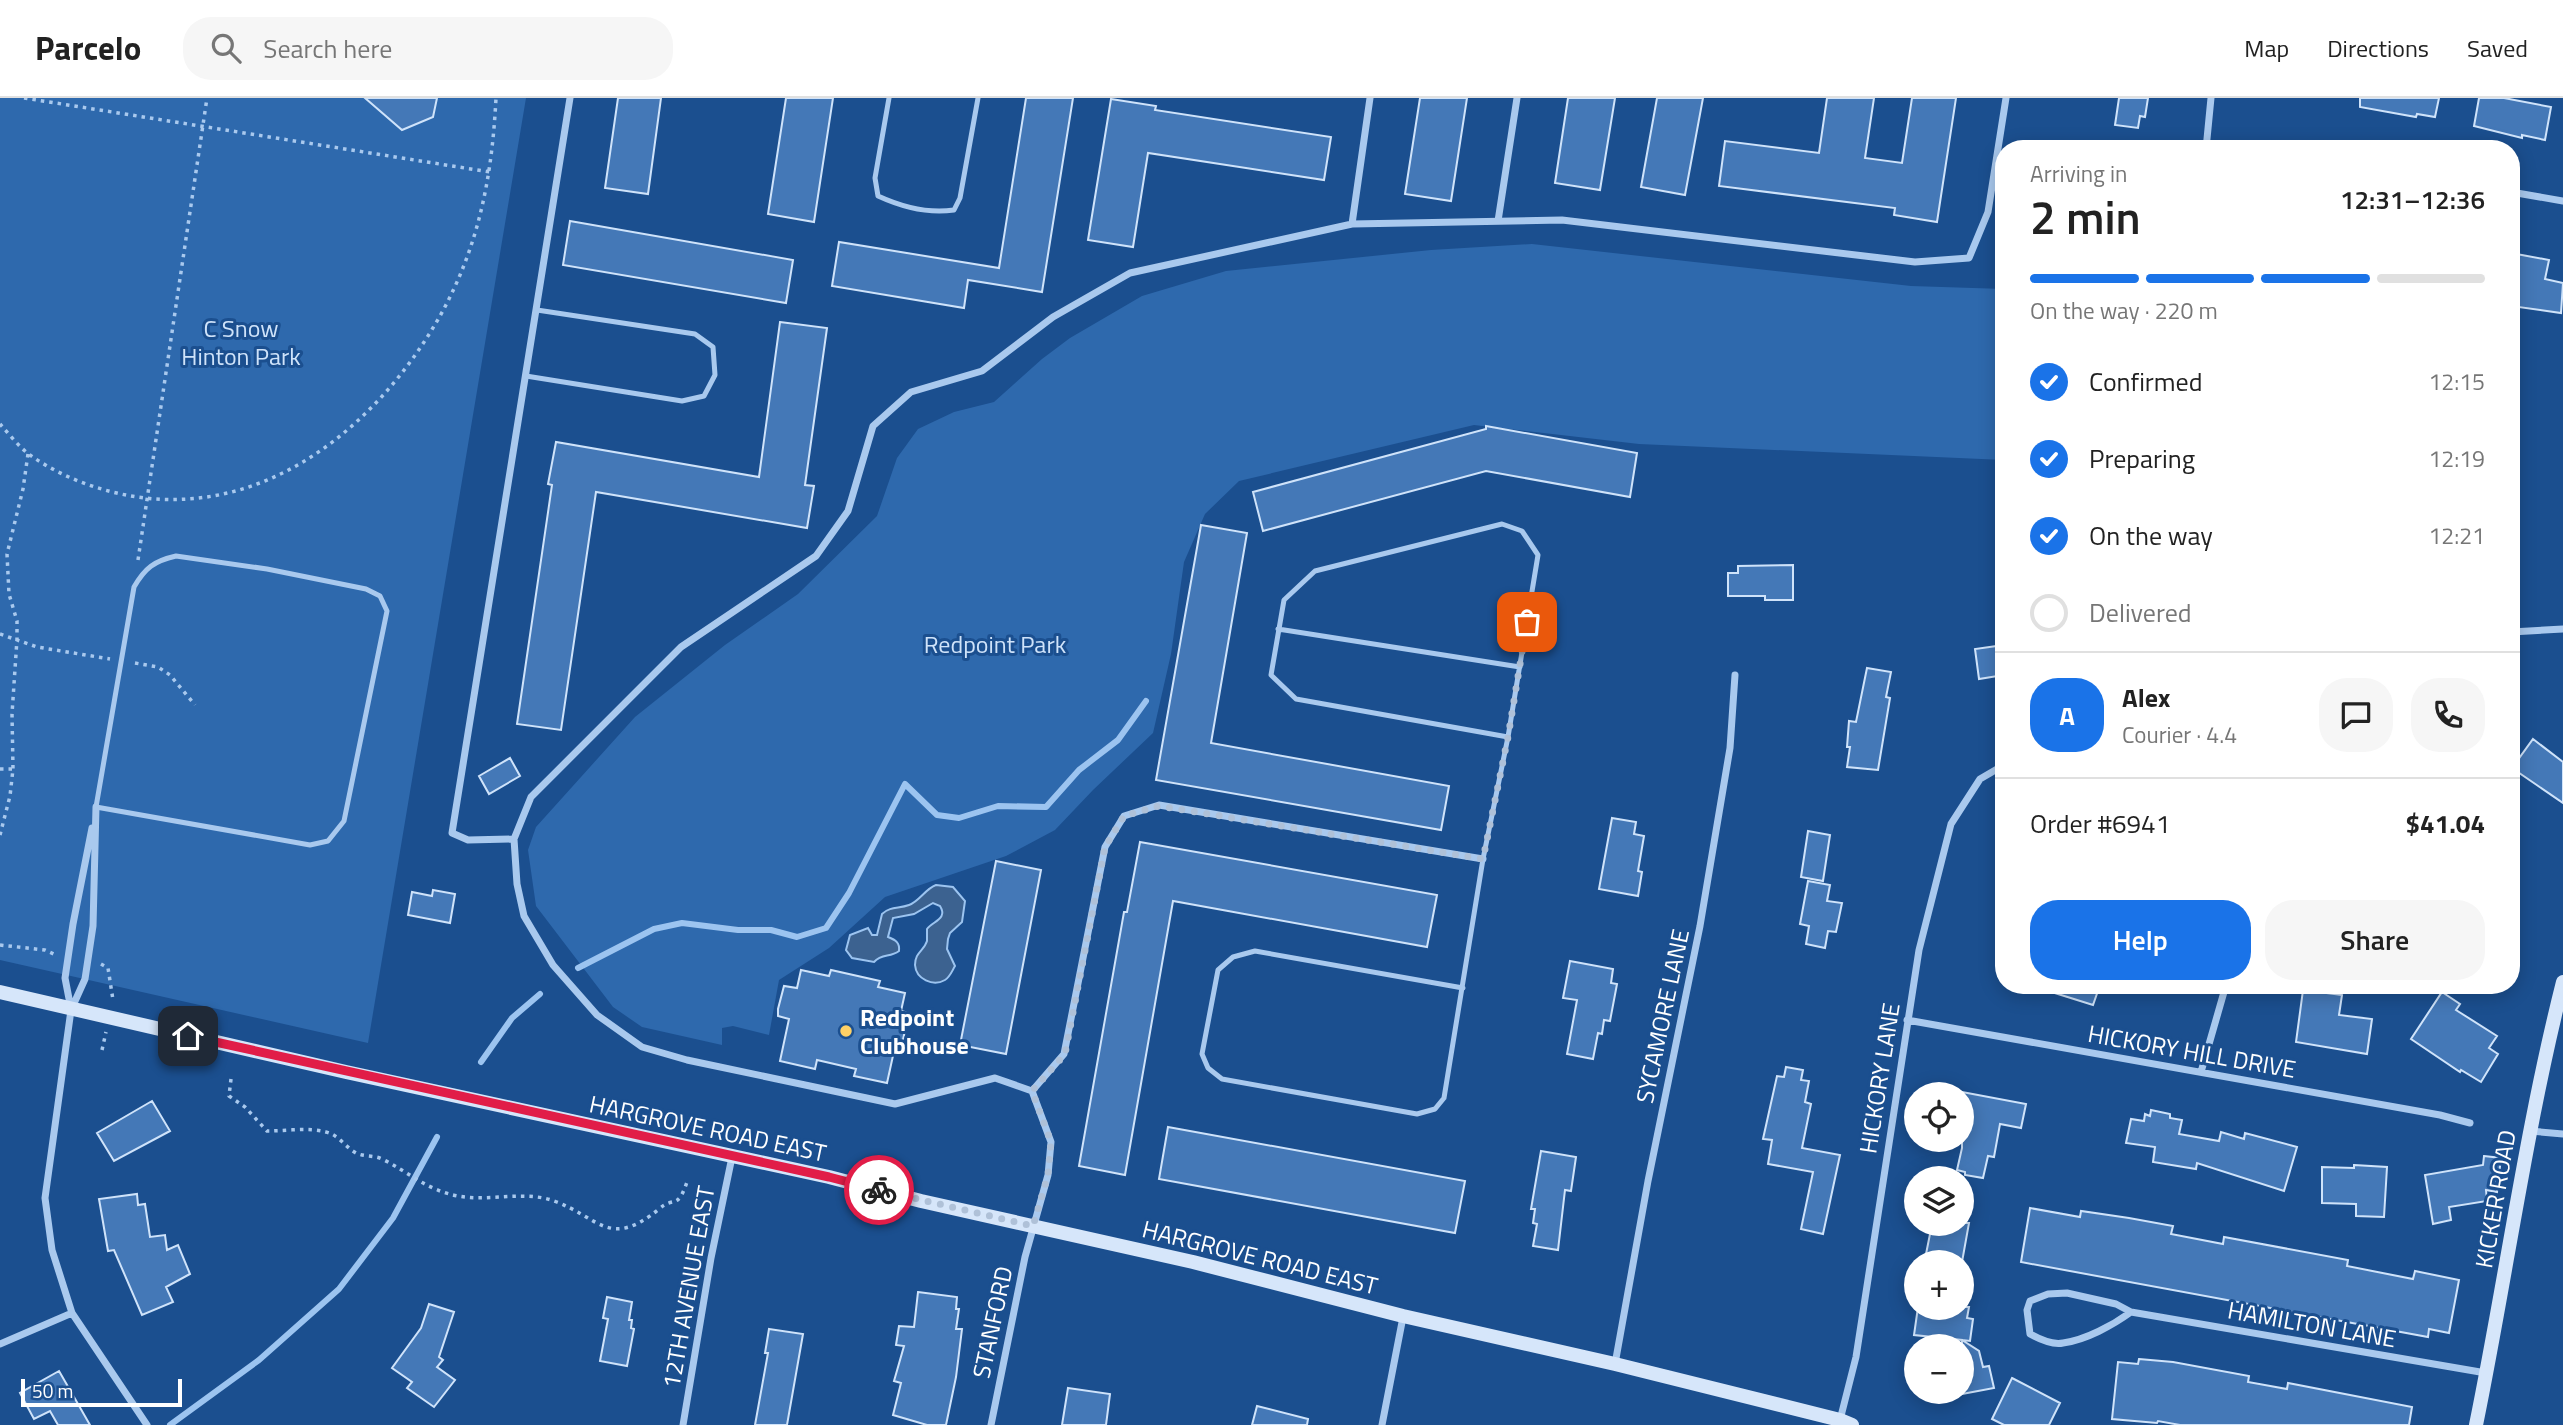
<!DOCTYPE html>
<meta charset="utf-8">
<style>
body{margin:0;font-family:"Titillium Web",sans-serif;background:#f6f6f6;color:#222;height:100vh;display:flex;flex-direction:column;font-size:26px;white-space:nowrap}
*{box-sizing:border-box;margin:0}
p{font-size:23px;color:#767676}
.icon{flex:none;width:38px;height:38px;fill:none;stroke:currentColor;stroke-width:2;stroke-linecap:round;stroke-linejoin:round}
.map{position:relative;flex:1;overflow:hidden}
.side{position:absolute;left:1995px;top:42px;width:525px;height:854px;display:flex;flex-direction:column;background:#fff;border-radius:28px;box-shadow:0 4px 18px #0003}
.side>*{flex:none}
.fabs{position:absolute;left:1904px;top:984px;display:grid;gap:14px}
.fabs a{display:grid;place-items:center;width:70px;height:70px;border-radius:50%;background:#fff;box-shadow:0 4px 18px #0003;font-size:35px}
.scale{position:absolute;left:21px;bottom:18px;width:161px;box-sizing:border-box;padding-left:7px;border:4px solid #fff;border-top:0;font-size:19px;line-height:24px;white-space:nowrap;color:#fff;-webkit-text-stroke:5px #1b4f8f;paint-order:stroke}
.pin{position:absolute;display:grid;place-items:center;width:60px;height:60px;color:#fff;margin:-30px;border-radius:14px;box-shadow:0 4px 10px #0006}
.courier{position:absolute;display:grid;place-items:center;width:70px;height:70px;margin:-35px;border:5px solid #e11d48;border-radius:50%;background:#fff;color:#222;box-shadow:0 2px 9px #0007}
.head em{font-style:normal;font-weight:600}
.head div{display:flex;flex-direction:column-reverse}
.head{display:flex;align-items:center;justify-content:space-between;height:119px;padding:0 35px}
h1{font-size:46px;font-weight:600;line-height:52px}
.bar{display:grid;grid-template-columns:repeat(4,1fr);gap:10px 7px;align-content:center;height:84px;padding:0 35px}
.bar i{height:9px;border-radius:5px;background:#e0e0e0}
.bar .on{background:#1a73e8}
.bar p{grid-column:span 4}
.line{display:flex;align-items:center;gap:18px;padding:0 35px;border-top:2px solid #e0e0e0}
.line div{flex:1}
.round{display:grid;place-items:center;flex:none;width:74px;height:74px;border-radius:28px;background:#f6f6f6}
ol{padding:0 35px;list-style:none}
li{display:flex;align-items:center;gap:21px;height:77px}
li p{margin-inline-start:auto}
li .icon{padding:7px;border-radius:50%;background:#1a73e8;color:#fff;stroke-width:4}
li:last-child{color:#767676}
li i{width:38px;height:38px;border:4px solid #e0e0e0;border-radius:50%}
.action{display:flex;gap:14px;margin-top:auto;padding:14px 35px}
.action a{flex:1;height:80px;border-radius:28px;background:#1a73e8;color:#fff;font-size:28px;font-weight:600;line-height:80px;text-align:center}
.action a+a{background:#f6f6f6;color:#222}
header{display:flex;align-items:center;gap:42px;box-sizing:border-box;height:98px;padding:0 35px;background:#fff;border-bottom:2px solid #e0e0e0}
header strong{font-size:33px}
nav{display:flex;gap:38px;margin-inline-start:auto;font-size:24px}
.search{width:490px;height:63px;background:#f6f6f6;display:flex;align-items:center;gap:18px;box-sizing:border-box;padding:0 24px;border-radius:28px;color:#767676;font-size:26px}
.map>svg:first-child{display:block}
.green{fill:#2e69ad}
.water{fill:#3c6290;stroke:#9cc4f0;stroke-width:2}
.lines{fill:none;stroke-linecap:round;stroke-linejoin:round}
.stream{stroke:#9cc4f0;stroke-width:6}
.building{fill:#4478b7;stroke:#cfe3fa;stroke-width:2}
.path{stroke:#a9c9ee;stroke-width:3.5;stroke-dasharray:3.5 5;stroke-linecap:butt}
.lane{stroke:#a9c9ee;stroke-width:5}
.street{stroke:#a9c9ee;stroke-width:7}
.secondary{stroke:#d6e6fa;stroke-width:14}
.done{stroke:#afc1d8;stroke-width:7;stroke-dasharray:0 12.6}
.route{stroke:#e11d48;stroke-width:9}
.poi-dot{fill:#ffd166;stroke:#1b4f8f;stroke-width:2.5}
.labels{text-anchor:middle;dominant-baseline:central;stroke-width:6;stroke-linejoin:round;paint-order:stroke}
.park-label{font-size:24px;fill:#cfe3fa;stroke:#1b4f8f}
.street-label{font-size:24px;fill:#fff;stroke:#1b4f8f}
.poi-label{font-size:24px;font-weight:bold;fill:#fff;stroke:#1b4f8f;text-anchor:start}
</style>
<header>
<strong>Parcelo</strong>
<div class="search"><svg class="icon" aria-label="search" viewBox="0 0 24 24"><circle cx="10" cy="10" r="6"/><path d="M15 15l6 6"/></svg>Search here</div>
<nav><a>Map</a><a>Directions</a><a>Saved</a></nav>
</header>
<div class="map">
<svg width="2563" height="1327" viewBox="0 0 2563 1327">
<rect width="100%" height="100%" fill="#1b4f8f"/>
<path class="green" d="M0,0H526L368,945L0,862Z
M1532,146L1911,188L2004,191V362L1639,346L1474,327L1239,383L1205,416L1184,464L1171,556L1153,635L1093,692L1055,732L1006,758L885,799L829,850L779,882L769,937L733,928L722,930V947L642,929L613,909L536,808L528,752L536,729L635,619L725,547L798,496L877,418L897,360L918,331L954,314L994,304L1042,261L1070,240L1142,198L1226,173L1431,152Z"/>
<path class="water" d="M936,787L953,789L965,803L962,824L950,835L948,841L947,851L955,868C952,873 950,879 945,882C933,889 916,881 915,867C915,854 924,853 927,843C927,839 927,835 927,831C933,823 948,821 940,808L933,805L914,816L893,820L888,839C896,842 900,845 899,853C890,860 882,855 874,864L852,860L846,852L850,837L868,830L872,837H877L882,816C891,808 898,811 909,807C920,803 925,791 936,787Z"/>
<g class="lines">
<path class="stream" d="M578,870L654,831L682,825L738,832H771L797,839L826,830L849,795L905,686L937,717L959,720L998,708L1046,709L1079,672L1118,642L1146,603
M481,964L512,920L540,896
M170,1327L259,1262L339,1191L393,1120L437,1039"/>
</g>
<path class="building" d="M365,0H437L433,19L402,32Z
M618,0H661L648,96L605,90Z
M786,0H833L814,124L768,116Z
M1026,0H1073L1042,194L968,182L964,210L832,188L839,144L999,170Z
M1420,0H1467L1451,103L1405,96Z
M1568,0H1615L1600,92L1555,85Z
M1657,0H1703L1685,97L1641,89Z
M1827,0H1874L1865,60L1902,65L1912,0H1956L1937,124L1894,117L1895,110L1719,88L1725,43L1819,55Z
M2119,0H2148L2145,19L2140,18L2138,30L2115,27Z
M2360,0H2439L2435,19L2417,16L2416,19L2360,9Z
M2479,0H2504L2551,9L2545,42L2522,37V40L2474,28Z
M1111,1L1156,8L1155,12L1331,39L1324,82L1148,55L1133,149L1088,142Z
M570,123L793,162L786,205L563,167Z
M2511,155L2549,162L2545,181L2563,185L2561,215L2511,208Z
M780,224L827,230L805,387L814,388L807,430L596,394L561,632L517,626L552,387L548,386L556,344L759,379Z
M1486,328L1637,355L1630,399L1486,373L1263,433L1253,394L1486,331Z
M1201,427L1247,435L1211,645L1449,688L1441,732L1156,682Z
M1793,467V502H1765V498H1728V475H1738V468Z
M2004,547V577L1979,581L1975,551Z
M1867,570L1891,574L1886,599L1890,600L1878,672L1847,669L1850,649H1847L1849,623L1856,624Z
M2533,641L2563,664V705L2512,670Z
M510,660L520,678L489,696L479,678Z
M1612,720L1636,724L1634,736L1644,738L1638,773L1642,774L1638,798L1599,791Z
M1808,733L1830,737L1823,783L1801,779Z
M1140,744L1437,797L1427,849L1173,803L1125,1077L1079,1068L1124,814H1127Z
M996,763L1041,772L1006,956L960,947Z
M1808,783L1830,787L1827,803L1842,805L1836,834L1828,833L1825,850L1806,846L1809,828L1800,826Z
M433,792L455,796L450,825L408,817L412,794L432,798Z
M1570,863L1613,871L1611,885L1617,886L1610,923L1604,922L1602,936L1598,935L1593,961L1567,956L1577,902L1563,900Z
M801,872L829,878L831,872L880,883L878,889L905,895L901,913L909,915L902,946L896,944L887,985L854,978L856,971L817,962L815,971L780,963L789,921L778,918V911L784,888L797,890Z
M2043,887H2100L2093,907L2042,891Z
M2303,892L2342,897L2339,917L2372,921L2367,956L2296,944Z
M2442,894L2460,906L2456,912L2497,938L2489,950L2498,956L2481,984L2461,972L2460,974L2411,941Z
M1786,969L1803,972L1801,982L1809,983L1805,1004L1811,1006L1802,1050L1840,1057L1823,1136L1801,1131L1813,1074L1768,1066L1772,1042L1763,1041L1777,978L1784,979Z
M1962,994L2026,1006L2021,1030L2000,1026L1994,1059L1988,1058L1983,1080L1965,1077V1074L1957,1072L1962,1050Z
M152,1003L170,1033L114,1063L97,1035Z
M2151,1012L2170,1016V1020L2182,1022L2179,1036L2219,1043L2221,1034L2244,1041L2245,1035L2297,1049L2284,1093L2197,1065L2196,1071L2153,1064L2155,1049L2126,1045L2131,1021L2144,1023L2145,1016L2150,1018Z
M1168,1029L1465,1083L1455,1135L1159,1081Z
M1541,1053L1576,1059L1571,1093L1565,1092L1558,1152L1533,1148L1537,1126L1533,1125L1535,1111H1531Z
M2484,1058L2501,1060L2497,1094L2486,1092L2487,1103L2449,1109L2451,1122L2433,1126L2425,1077L2483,1067Z
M2354,1067L2387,1069L2384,1119L2356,1118V1106L2322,1105V1069L2354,1070Z
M137,1096L138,1107L145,1106L150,1139L165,1137L167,1152L178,1147L190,1176L166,1189L173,1204L142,1217L114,1152L108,1153L99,1101Z
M2030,1110L2080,1119L2081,1113L2129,1120L2173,1128L2171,1136L2223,1146L2224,1139L2348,1162L2347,1168L2413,1181L2415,1173L2459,1182L2449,1235L2429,1231L2428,1239L2021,1164Z
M1936,1125H1969L1962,1164H1935L1925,1161L1931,1131H1934Z
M918,1194L957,1199L956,1211H959L956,1231H962L956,1279L946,1327H927L893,1317L901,1285L894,1283L904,1248L896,1247L899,1228L914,1229Z
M607,1199L632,1204L629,1222H632L631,1230L634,1231L627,1268L600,1263L608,1221L603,1220Z
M429,1206L454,1214L439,1259L443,1262L437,1269L455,1282L434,1309L407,1290L412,1284L392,1270L421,1230Z
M1918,1209H1969L1967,1220L1973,1221L1970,1243L1962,1242L1979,1253L1983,1269L1989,1268L1994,1290L1962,1296V1242L1914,1237Z
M769,1231L803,1236L787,1327H755L768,1255H765Z
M2139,1261L2173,1264L2249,1278L2248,1284L2287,1291L2288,1285L2412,1309L2409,1327H2180L2158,1323L2157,1325L2112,1321L2118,1264L2138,1266Z
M59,1273L78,1306L90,1327H58L50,1313L34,1321L20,1295Z
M2012,1280L2060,1305L2049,1327H2004L1992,1321Z
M1068,1290L1110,1296L1106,1327H1062Z
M1257,1308L1308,1321L1307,1327H1252Z"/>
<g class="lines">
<path class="path" d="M24,0L490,74
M0,326C9,336 19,349 30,357C61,379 99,393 137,399C269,418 378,327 440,218C479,148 492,79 496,0
M138,462L207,0
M0,536L37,549L110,561
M135,565L158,569L170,577L195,607
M0,671H12
M0,737L10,698L13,671L12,616L17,541V523L9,496L7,456L23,391L28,356
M0,847L45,852L56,857
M101,866L108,870L113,902
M102,952L106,934
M231,981L229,998L245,1009L267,1033C286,1033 308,1029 326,1034C339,1037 345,1049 356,1055C364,1059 374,1057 382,1061C409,1074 426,1092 458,1098C489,1104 524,1092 554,1103C599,1119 609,1152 659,1111C675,1097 677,1113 687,1084"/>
<path class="lane" d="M889,0L875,80L878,98C902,109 927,116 954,112L960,100L978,0
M526,278L682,303L704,298L715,277L713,249L695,236L537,212
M176,458L267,471L366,491L380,498L387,513L344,723L328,743L310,747L96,709L134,489C145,470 154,463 176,458Z
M1278,531L1520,569
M1463,890L1255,853L1233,859L1218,872L1202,956L1208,970L1222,981L1417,1016L1435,1011L1444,1000L1483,761L1508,639L1538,457L1522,433L1502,426L1315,473L1284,502L1271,577L1296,601L1508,639"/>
<path class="street" d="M2206,51L2211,0
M2511,94L2563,103
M1498,123L1517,0
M1352,126L1370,0
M2511,534L2563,531
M96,709L93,828L85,881L71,912L45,1100L52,1152L72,1215L147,1327
M514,741L468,742L452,735L570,0
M71,911L65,880L73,826L92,730
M1907,922L2440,1017L2470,1025
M2201,974L2226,887
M1032,993L1064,956L1105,749L1124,718L1159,707L1483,761
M2530,1033L2563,1036
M2067,1195L2116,1206L2131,1214C2113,1227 2086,1242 2063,1245C2053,1247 2039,1241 2030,1236L2027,1212L2030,1203L2048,1196Z
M2131,1214L2486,1275
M0,1246L72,1215
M1615,1266L1648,1083L1700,828L1730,650L1735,577
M1840,1322L1856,1259L1919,852L1951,726L1980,681L2004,667
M683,1327L711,1160L732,1059
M991,1327L1025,1159L1048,1077L1051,1044L1032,993L995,980L895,1006L687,962L642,949L597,917L553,867L524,818L517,786L514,741L531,699L681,549L816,458L848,413L873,328L911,294L982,273L1053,219L1130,175L1352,126L1562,122L1915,164L1969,160L1988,114L2006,0
M1382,1327L1403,1219"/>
<path class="secondary" d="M0,894L346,974L829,1079L921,1103L1193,1164L1403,1218L1615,1266L1840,1322L1852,1327
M2476,1327C2506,1180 2526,1030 2563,884"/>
</g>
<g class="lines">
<path class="done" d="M879,1092L1033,1128L1048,1077L1051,1044L1032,993L1065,956L1105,749L1124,718L1159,708L1483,761L1508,639L1527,524"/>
<path class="route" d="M188,938L829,1079L879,1092"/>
</g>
<circle class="poi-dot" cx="846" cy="933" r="7"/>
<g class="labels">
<g class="park-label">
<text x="241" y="230">C Snow<tspan x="241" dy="28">Hinton Park</tspan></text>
<text x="995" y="546">Redpoint Park</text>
</g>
<g class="street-label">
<text transform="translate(1662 918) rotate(-78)">SYCAMORE LANE</text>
<text transform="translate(2192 953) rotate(10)">HICKORY HILL DRIVE</text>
<text transform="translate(1879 980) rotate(-81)">HICKORY LANE</text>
<text transform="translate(708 1030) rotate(12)">HARGROVE ROAD EAST</text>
<text transform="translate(2495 1101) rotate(-80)">KICKER ROAD</text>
<text transform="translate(1260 1159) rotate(14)">HARGROVE ROAD EAST</text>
<text transform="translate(688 1189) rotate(-80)">12TH AVENUE EAST</text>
<text transform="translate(992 1224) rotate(-78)">STANFORD</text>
<text transform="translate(2312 1226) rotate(10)">HAMILTON LANE</text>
</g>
<g class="poi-label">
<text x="860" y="919">Redpoint<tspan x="860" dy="28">Clubhouse</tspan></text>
</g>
</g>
</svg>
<div class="fabs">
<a><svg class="icon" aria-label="locate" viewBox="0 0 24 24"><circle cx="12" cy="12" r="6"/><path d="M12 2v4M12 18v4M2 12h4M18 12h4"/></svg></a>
<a><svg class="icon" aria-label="layers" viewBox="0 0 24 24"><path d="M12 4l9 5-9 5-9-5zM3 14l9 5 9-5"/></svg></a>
<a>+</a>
<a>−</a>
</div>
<div class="scale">50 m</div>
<div class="pin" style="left:1527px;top:524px;background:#ea580c"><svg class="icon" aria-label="bag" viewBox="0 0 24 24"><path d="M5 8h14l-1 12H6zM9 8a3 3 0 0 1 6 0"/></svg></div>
<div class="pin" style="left:188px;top:938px;background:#1f2937"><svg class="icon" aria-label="home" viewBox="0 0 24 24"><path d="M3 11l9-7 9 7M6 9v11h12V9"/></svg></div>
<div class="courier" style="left:879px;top:1092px"><svg class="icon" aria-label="bike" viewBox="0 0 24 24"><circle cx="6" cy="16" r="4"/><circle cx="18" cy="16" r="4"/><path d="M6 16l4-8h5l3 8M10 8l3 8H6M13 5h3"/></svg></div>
<section class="side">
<div class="head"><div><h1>2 min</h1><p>Arriving in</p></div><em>12:31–12:36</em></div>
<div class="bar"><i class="on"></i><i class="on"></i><i class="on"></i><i></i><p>On the way · 220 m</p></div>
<ol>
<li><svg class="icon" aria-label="check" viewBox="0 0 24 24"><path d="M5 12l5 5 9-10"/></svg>Confirmed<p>12:15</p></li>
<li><svg class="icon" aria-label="check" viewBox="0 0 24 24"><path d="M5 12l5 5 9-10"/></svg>Preparing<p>12:19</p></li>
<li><svg class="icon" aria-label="check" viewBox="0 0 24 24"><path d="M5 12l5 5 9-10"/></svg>On the way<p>12:21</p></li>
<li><i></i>Delivered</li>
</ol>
<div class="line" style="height:126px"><b class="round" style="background:#1a73e8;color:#fff">A</b><div><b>Alex</b><p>Courier · 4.4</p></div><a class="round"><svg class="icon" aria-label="chat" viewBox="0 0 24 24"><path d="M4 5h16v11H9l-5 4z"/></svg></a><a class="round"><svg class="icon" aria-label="phone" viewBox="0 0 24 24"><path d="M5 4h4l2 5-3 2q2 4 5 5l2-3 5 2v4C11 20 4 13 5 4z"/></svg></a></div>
<div class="line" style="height:91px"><div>Order #6941</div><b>$41.04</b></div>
<div class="action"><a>Help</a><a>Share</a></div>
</section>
</div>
